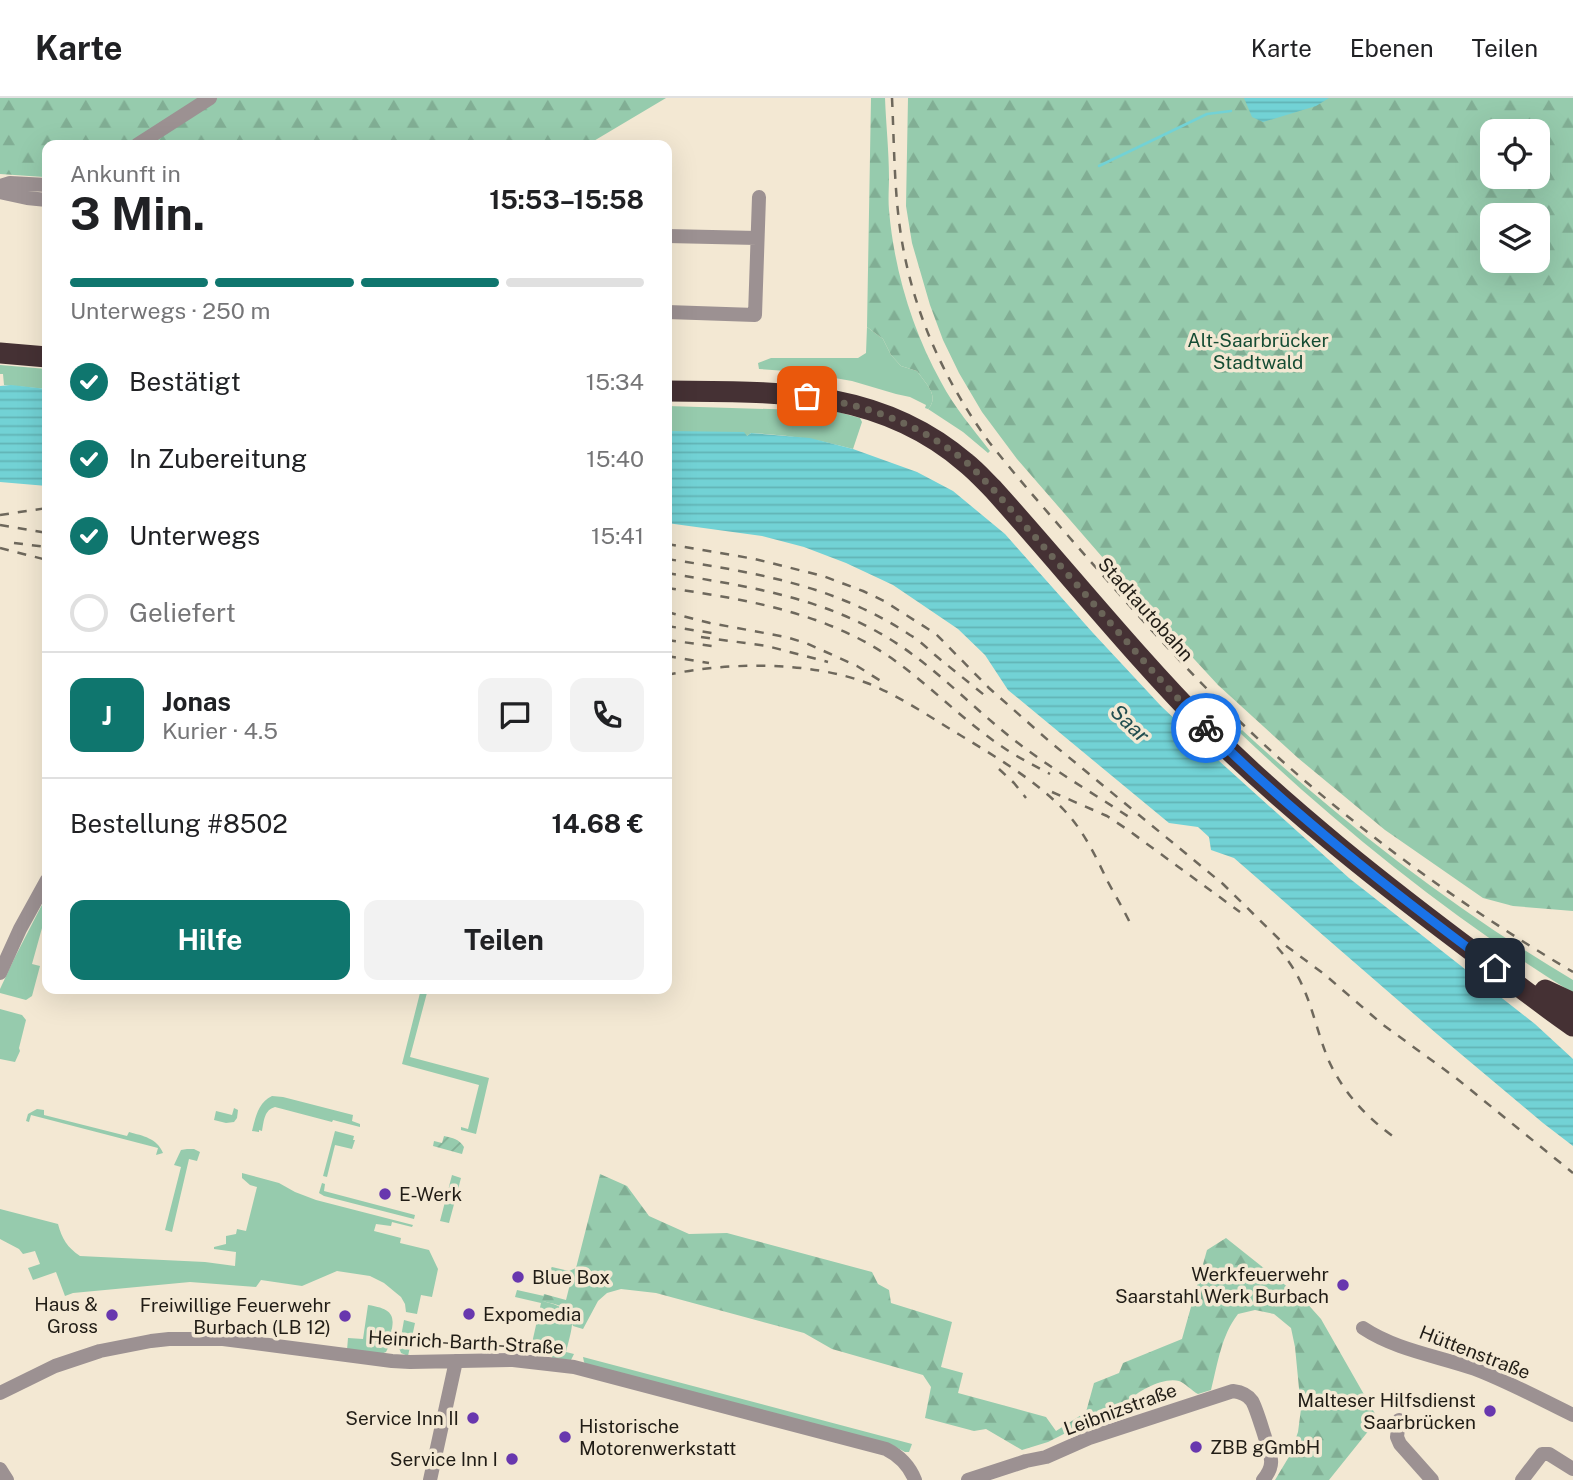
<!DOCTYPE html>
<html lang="de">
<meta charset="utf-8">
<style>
body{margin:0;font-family:"Public Sans",sans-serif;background:#f2f2f2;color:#202124;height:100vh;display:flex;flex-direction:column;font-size:26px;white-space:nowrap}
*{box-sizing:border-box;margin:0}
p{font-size:23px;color:#757577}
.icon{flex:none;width:38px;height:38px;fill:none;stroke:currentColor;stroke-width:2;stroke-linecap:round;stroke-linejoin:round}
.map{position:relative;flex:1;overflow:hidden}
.drawer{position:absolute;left:42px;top:42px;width:630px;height:854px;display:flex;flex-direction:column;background:#fff;border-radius:14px;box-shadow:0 7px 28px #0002}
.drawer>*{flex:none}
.tools{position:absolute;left:1480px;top:21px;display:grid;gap:14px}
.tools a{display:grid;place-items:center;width:70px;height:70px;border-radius:14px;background:#fff;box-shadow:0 7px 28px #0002;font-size:35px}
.pin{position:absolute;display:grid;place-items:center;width:60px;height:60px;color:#fff;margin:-30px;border-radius:14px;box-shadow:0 4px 10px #0006}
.courier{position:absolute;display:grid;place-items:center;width:70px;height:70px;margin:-35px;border:5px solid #1a73e8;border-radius:50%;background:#fff;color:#222;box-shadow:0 2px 9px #0007}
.overview em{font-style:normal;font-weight:700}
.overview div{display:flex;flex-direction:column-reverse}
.overview{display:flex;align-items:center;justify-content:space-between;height:119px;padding:0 28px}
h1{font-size:46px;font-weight:700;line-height:52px}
.bar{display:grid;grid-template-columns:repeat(4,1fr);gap:10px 7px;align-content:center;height:84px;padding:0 28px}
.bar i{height:9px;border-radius:5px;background:#e0e0e0}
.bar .current{background:#0f766e}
.bar p{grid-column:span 4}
.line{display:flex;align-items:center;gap:18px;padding:0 28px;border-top:2px solid #e0e0e0}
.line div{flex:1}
.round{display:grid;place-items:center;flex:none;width:74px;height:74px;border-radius:14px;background:#f2f2f2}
ol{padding:0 28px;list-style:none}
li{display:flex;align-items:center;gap:21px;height:77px}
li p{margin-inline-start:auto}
li .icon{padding:7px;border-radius:50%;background:#0f766e;color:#fff;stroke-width:4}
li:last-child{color:#757577}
li i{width:38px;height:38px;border:4px solid #e0e0e0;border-radius:50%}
.button{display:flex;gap:14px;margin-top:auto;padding:14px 28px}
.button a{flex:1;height:80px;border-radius:14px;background:#0f766e;color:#fff;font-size:28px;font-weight:700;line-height:80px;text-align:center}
.button a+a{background:#f2f2f2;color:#202124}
header{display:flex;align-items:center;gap:42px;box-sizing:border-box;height:98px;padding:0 35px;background:#fff;border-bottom:2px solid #e0e0e0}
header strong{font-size:33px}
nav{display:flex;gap:38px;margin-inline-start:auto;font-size:24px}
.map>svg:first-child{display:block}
.grass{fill:#96cbad}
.forest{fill:url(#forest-firs);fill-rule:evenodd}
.garden{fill:url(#garden-furrows)}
.water{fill:url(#water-rules)}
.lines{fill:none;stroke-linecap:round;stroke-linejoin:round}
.stream{stroke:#72d2d5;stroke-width:2.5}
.minor{stroke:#9c9192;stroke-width:14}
.highway{stroke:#453134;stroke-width:21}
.rail{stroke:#6e685c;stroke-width:2.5;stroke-dasharray:9 9;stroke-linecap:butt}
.done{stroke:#6a6458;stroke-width:7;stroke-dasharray:0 12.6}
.route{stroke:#1a73e8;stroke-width:9}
.poi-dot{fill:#6837ae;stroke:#f3e8d3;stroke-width:2.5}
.labels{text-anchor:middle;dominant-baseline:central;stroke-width:7;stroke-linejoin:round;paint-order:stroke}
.park-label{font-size:19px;fill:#154c33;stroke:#f3e8d3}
.street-label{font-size:19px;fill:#211d16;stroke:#f3e8d3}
.poi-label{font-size:19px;fill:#211d16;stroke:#f3e8d3;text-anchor:end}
.water-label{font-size:21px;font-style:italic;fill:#214d4f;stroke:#f3e8d3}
</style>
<header>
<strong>Karte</strong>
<nav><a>Karte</a><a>Ebenen</a><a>Teilen</a></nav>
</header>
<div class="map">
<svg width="1573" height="1382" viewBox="0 0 1573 1382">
<defs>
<pattern id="forest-firs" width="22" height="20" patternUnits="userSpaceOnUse" patternTransform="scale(1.75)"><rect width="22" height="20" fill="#96cbad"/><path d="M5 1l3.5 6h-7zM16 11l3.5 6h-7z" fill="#81ae94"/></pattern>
<pattern id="garden-furrows" width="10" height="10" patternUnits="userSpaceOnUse" patternTransform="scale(1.75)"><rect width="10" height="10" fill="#96cbad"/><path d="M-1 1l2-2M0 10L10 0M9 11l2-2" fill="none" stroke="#81ae94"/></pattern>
<pattern id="water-rules" width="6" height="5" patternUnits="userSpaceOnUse" patternTransform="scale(1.75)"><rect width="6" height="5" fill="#72d2d5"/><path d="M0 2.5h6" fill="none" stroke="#62b4b6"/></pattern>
</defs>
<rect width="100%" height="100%" fill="#f3e8d3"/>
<path class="grass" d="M867,229L883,241L891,257L901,268L917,273C926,286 940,298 928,311L925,310L926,307L910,299L896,296L852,283L800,274L759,271L758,265L771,260H858L866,255Z
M0,267L47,271V291L4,287L3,276H0Z
M667,308L834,313L860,320L862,324L853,351C818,341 788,337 751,335L747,338L667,333Z
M1242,632C1344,726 1453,811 1573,882V895C1453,821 1341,731 1239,634Z
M47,797V812L32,866L40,868L32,898L26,902L0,895V891L15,859Z
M421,891H428L410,959L489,980L476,1036L461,1032V1029L468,1031L479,987L402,966Z
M0,911L22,917L26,922L19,950L20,953L15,964L0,961Z
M272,998L283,999L353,1017L352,1023L360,1026V1029L333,1022L332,1024L275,1009C264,1012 264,1023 262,1033L259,1032V1034L252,1033C256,1018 258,1005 272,998Z
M234,1010L238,1012L237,1020L234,1024L226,1025L214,1022L216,1013L232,1017Z
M37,1011L44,1012V1017L127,1038L129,1034C143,1038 157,1040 163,1055L156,1057L158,1050L31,1017L29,1024L26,1023L28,1016Z
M335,1033L354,1038L353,1042H355L352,1051L335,1047L327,1079L323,1078Z
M187,1051H194L200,1054L197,1063L189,1061L172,1134L165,1132L181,1069L174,1067L181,1052Z
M242,1075L279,1085L295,1094L316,1102L413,1127L412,1129L392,1124L391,1128L376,1126L374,1133L401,1140L400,1145L429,1152L438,1171L432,1199L421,1197L417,1216L406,1214L405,1206L401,1199L384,1185L370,1178L337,1173L302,1188L261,1182L256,1189L190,1184L73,1195L65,1198L56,1174L33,1182L28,1170L40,1166L35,1153L23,1156L19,1151L0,1141V1111L58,1126C62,1141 67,1149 80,1158L205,1164L235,1168L236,1154L214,1151V1149L226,1146V1138L236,1136L237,1131L246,1133L257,1089L250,1087L242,1080Z
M452,1077L461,1080L449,1125L440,1123Z
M322,1085L325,1086L324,1093L415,1117L414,1121L324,1098L319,1095Z
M517,1192L544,1198L543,1203C580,1213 574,1221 566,1254L574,1256L571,1262L552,1260L554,1251L532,1245L541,1205L515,1199Z
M368,1207C401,1212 393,1223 388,1250L386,1254L381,1256L347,1252L348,1240L363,1241Z
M404,1222L415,1225L408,1258L401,1255L399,1250Z
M583,1259L912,1346L909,1354H905L892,1347L586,1267L584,1264Z"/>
<path class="forest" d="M0,0H666L587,47H47V78L44,79L0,76Z
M871,0H885C886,27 889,53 889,80C889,90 888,101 889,112C894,171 912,232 941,284C954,309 973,331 990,353L988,355L963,334L928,311C940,298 926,286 917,273L901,268L891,257L883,241L867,229Z
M908,0H1573V813L1513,808L1483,800L1385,732L1298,660L1218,587L1137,499L1017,361L982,314L959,275L943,242L930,207L912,145L906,108ZM1493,33H1538V79H1493ZM1493,117H1538V163H1493Z
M600,1076L627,1088L649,1118L689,1136L727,1135L872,1174L878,1186L889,1192L891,1205L952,1224L941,1269L963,1275L958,1295L1046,1319L1056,1333L1086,1314L1094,1285L1119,1275L1123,1265L1182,1241L1207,1152L1226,1140L1304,1202L1321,1221L1378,1321L1329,1382H1275L1290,1357L1298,1334L1301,1311L1295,1249L1291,1230L1274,1216L1255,1212L1238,1216C1221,1238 1218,1265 1211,1292L1198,1296C1192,1293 1185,1285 1179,1283C1163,1279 1138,1293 1127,1304L1048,1344L1022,1352L986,1331L974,1333L925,1320L931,1289L923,1277L832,1251L804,1235L656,1195L621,1191L607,1195L598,1203L583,1231L573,1228C567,1207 562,1208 542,1203L544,1196L566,1202L571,1182L546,1175L552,1169L569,1173L576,1170Z"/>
<path class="garden" d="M444,1038C453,1040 459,1041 464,1049L462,1056L433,1048L434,1043L442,1045Z"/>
<path class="water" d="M1244,0H1329L1316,8L1263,24L1252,19Z
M11,287L47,291V388L0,384V288Z
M667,333L744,334L747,338L751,335L810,340L853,351L917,374L953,393L1005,436L1093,535L1161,608L1218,662L1349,780L1535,926L1573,961V1048L1543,1025L1437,936L1234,760L1211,752L1209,739L1198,729L1169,725L1008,592L985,557L958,531L893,487L846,465L804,449L762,438L667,425Z"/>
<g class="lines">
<path class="stream" d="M1099,68L1207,16L1231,13"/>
<path class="minor" d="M137,47L210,0
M0,88L10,85L47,87
M0,94L27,100L47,102
M667,138L757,140
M667,214L755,217L759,99
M0,875L20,831L47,782
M1363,1230C1396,1252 1438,1258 1475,1271C1509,1284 1540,1301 1573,1317
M0,1295L55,1268L100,1253L151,1243L169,1241H223L392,1263L410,1264L513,1262L574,1269L886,1351C900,1358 909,1367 915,1382
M1399,1322L1397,1339L1400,1346L1432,1382
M0,1371L7,1382
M430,1382L456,1263
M968,1382L1026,1363L1046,1359L1089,1340L1233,1293C1241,1294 1248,1297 1252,1303C1256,1309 1270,1354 1271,1362C1272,1370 1268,1376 1263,1382
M1522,1382L1542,1356H1549L1573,1371"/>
<path class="highway" d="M0,255L47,259
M667,293C775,294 878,289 966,365C976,373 984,382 993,391C1065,471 1132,555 1208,632C1292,715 1385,788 1480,859C1511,882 1541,906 1573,928
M1545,892L1573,905"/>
<path class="rail" d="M892,0C894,41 894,82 899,123C909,205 941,278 989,344C1024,388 1062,431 1099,473C1159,542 1222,610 1290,670C1378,747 1473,815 1573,874
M0,417L47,410
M0,427L47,435
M14,445L47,449
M667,446L755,461L823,478L863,493L884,503L936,536L989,590L1049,643L1223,786L1285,847L1324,876L1382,926L1456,980L1573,1075
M0,450L47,462
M667,461C753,474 835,487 910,537C919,542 927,550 935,557C953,572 971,586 989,601
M667,475C739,487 811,497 876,533C928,561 968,606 1014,642C1050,670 1091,694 1129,719
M667,490C746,501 828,515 894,562C933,590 967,626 1007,652C1021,661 1035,668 1050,676
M667,514L710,525L786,539L806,545L857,568L884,585
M667,528L712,535
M701,539L767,548L828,564
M667,542L712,548
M667,558L709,565
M667,577C726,564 810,563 867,585C900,598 930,619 960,637C996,659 1035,682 1064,712C1084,733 1096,759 1108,784C1116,799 1124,812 1131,827
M999,671L1014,685L1026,700
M1052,694L1107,718L1128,732L1240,814
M1277,849C1310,886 1311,918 1328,961C1343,995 1368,1021 1398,1042"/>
</g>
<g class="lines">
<path class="done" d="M807,298C866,307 919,325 966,364C975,372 984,382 993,391L1156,577L1206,630"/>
<path class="route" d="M1206,630C1295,718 1394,795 1495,870"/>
</g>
<g class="poi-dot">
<circle cx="385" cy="1096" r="7"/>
<circle cx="518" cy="1179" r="7"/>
<circle cx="1343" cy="1187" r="7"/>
<circle cx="469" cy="1216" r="7"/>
<circle cx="112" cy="1217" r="7"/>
<circle cx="345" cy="1218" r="7"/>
<circle cx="1490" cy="1313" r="7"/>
<circle cx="473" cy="1320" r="7"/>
<circle cx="565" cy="1339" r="7"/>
<circle cx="1196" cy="1349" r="7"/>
<circle cx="512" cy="1361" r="7"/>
</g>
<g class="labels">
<g class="park-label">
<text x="1258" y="242">Alt-Saarbrücker<tspan x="1258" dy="22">Stadtwald</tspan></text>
</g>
<g class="street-label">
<text transform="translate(1146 511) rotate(48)">Stadtautobahn</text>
<text transform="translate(466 1244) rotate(3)">Heinrich-Barth-Straße</text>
<text transform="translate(1475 1254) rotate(21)">Hüttenstraße</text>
<text transform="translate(1120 1311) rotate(-20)">Leibnizstraße</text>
</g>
<g class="poi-label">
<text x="399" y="1096" text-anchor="start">E-Werk</text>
<text x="1329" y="1176">Werkfeuerwehr<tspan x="1329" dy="22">Saarstahl Werk Burbach</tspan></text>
<text x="532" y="1179" text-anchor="start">Blue Box</text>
<text x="98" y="1206">Haus &amp;<tspan x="98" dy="22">Gross</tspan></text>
<text x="331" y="1207">Freiwillige Feuerwehr<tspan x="331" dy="22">Burbach (LB 12)</tspan></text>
<text x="483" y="1216" text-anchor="start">Expomedia</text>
<text x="1476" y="1302">Malteser Hilfsdienst<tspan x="1476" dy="22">Saarbrücken</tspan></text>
<text x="459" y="1320">Service Inn II</text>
<text x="579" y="1328" text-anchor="start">Historische<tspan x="579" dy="22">Motorenwerkstatt</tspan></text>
<text x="1210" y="1349" text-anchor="start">ZBB gGmbH</text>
<text x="498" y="1361">Service Inn I</text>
</g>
<g class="water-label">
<text transform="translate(1130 625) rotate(44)">Saar</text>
</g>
</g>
</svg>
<div class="tools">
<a><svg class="icon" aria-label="locate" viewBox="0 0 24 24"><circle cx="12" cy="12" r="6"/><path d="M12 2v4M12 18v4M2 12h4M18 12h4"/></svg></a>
<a><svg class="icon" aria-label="layers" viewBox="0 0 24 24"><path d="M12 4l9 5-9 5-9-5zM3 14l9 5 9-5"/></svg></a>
</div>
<div class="pin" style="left:807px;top:298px;background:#ea580c"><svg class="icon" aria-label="bag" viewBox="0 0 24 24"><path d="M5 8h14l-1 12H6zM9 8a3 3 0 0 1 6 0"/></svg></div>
<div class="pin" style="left:1495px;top:870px;background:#1f2937"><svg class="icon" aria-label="home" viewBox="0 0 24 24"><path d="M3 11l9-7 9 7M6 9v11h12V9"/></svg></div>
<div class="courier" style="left:1206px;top:630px"><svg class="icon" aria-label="bike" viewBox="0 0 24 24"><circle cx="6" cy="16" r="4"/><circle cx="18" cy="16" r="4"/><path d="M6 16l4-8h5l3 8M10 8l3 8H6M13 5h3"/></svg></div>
<section class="drawer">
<div class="overview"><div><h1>3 Min.</h1><p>Ankunft in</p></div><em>15:53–15:58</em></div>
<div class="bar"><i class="current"></i><i class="current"></i><i class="current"></i><i></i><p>Unterwegs · 250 m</p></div>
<ol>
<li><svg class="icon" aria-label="check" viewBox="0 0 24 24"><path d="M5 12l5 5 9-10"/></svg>Bestätigt<p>15:34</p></li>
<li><svg class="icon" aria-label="check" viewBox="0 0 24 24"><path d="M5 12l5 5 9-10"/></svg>In Zubereitung<p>15:40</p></li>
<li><svg class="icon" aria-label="check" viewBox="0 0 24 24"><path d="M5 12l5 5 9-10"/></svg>Unterwegs<p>15:41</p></li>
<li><i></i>Geliefert</li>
</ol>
<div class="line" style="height:126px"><b class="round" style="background:#0f766e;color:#fff">J</b><div><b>Jonas</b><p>Kurier · 4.5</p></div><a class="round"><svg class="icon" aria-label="chat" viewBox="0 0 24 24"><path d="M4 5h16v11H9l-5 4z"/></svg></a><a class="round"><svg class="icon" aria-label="phone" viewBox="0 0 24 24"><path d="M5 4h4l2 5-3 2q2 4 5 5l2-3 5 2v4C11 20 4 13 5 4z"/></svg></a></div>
<div class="line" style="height:91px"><div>Bestellung #8502</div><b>14.68 €</b></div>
<div class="button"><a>Hilfe</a><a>Teilen</a></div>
</section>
</div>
